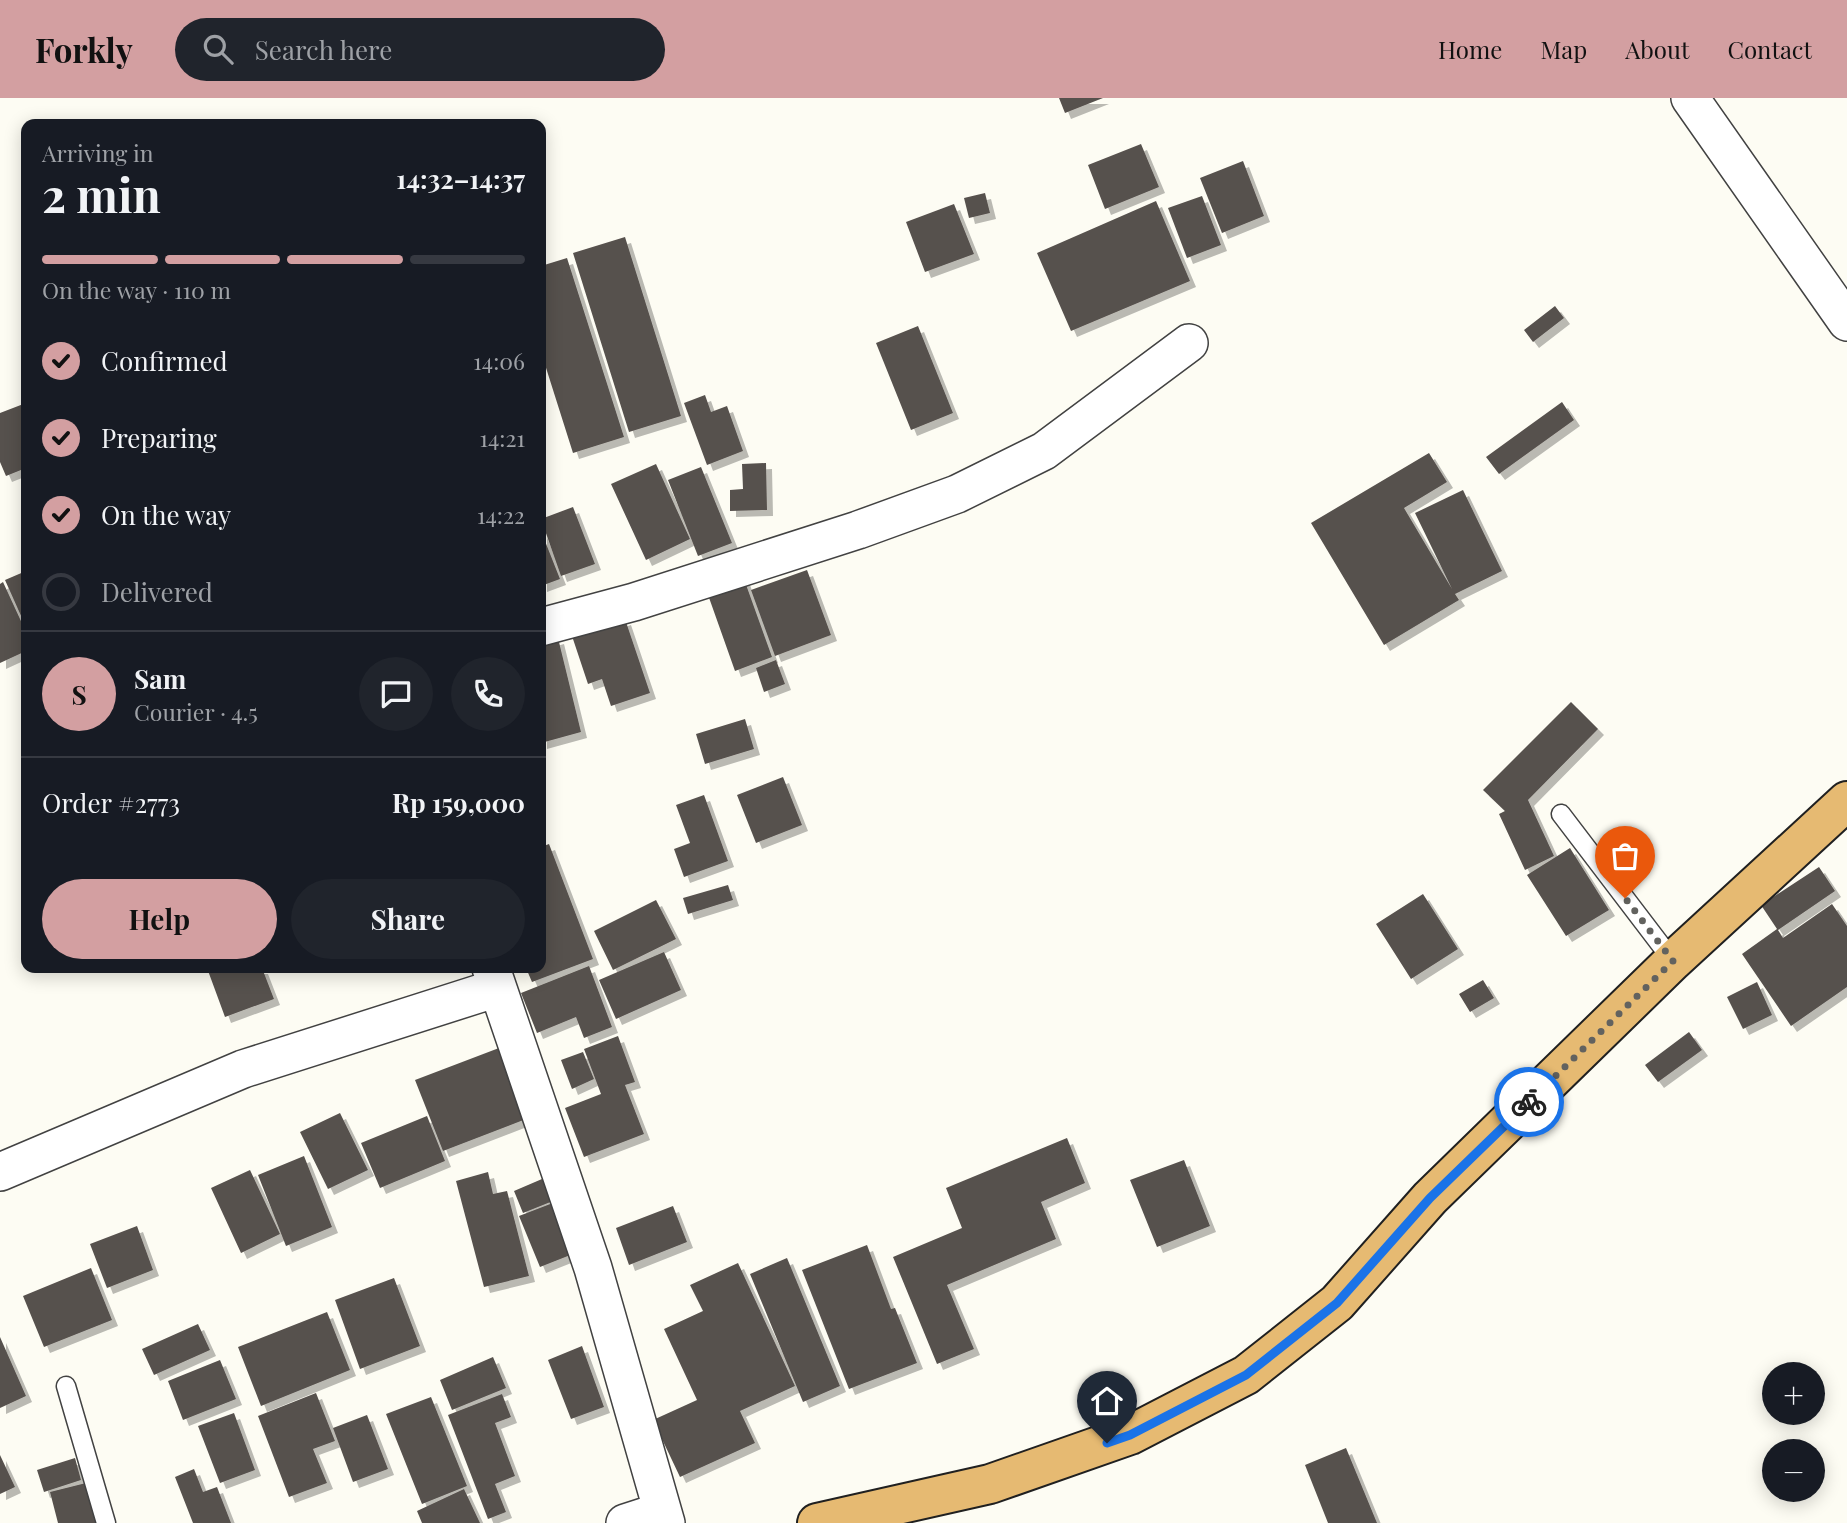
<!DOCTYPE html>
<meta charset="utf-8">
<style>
body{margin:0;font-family:"Playfair Display",serif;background:#20242c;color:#f1f3f6;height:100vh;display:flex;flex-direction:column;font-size:26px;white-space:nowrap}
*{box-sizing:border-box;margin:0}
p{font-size:23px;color:#9ea1a6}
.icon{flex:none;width:38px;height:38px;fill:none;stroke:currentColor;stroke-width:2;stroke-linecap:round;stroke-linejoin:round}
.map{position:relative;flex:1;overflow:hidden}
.details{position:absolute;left:21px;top:21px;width:525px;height:854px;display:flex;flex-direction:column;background:#171b24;border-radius:14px;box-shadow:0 4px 18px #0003}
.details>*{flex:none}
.tools{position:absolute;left:1762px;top:1264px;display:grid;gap:14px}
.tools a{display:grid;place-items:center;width:63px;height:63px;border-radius:50%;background:#171b24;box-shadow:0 4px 18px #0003;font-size:35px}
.pin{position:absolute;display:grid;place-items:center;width:60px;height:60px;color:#fff;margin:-72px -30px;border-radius:50% 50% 50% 0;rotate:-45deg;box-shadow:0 0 7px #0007}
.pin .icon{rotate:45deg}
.courier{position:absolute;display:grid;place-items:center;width:70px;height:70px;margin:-35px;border:5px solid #1a73e8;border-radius:50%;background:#fff;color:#222;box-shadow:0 2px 9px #0007}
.overview em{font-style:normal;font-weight:700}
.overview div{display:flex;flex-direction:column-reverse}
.overview{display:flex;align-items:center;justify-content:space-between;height:119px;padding:0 21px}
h1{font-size:46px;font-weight:700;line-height:52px}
.bar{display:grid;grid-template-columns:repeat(4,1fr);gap:10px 7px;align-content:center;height:84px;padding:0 21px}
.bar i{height:9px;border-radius:5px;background:#363941}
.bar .current{background:#d39fa1}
.bar p{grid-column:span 4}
.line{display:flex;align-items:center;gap:18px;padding:0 21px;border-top:2px solid #363941}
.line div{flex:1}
.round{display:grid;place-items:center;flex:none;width:74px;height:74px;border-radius:37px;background:#20242c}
ol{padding:0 21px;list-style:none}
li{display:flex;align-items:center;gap:21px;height:77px}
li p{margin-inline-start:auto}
li .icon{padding:7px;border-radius:50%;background:#d39fa1;color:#111;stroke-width:4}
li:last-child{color:#9ea1a6}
li i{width:38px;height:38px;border:4px solid #363941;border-radius:50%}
.primary-button{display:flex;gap:14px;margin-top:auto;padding:14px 21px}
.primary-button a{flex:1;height:80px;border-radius:42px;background:#d39fa1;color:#111;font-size:28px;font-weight:700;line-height:80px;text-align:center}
.primary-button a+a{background:#20242c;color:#f1f3f6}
header{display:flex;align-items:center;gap:42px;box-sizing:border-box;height:98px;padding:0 35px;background:#d39fa1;color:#111}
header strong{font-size:33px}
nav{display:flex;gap:38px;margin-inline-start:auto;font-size:24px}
.search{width:490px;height:63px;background:#20242c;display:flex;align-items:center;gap:18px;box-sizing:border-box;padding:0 24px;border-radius:38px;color:#9ea1a6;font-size:26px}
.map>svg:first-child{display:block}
.building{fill:#57514d;filter:url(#shadow)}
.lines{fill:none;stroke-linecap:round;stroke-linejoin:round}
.service-casing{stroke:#424242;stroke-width:21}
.minor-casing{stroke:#424242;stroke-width:40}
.trunk-casing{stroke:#202020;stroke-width:42}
.service{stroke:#fff;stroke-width:18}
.minor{stroke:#fff;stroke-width:37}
.trunk{stroke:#e6ba72;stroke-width:38}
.done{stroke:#62625f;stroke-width:7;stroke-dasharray:0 12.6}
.route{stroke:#1a73e8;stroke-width:9}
</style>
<header>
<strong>Forkly</strong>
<div class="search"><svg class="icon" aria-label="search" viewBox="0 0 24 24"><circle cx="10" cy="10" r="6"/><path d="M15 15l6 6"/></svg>Search here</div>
<nav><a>Home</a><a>Map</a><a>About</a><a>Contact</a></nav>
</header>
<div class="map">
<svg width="1847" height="1425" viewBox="0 0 1847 1425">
<defs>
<filter id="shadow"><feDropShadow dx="6" dy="6" stdDeviation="0" flood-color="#0004"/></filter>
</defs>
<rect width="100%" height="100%" fill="#fdfcf3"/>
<path class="building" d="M1059,0H1103L1065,15Z
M1141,46L1159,89L1105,111L1088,67Z
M1243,63L1264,118L1222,135L1200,80Z
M985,95L990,115L969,120L964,100Z
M1202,98L1221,147L1187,160L1168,110Z
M1156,103L1190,183L1071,233L1037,155Z
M954,106L974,156L925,174L906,124Z
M625,139L681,318L629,334L573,155Z
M567,160L624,339L573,355L541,254V168Z
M1555,208L1564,220L1533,244L1524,232Z
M918,228L953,315L911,332L876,245Z
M705,297L711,314L727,308L743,353L707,367L684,305Z
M1562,304L1574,322L1499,376L1486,359Z
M26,305V370L6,378L0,364V315Z
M1429,355L1447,384L1404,410L1452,491L1415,415L1463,392L1502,473L1455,496L1459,502L1384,547L1311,425Z
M766,365L767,412L730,413V392L743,391L742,366Z
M656,366L690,441L646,462L611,386Z
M701,369L732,445L698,458L668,382Z
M573,409L595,466L561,478L541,421Z
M541,433L560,481L541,488Z
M807,472L831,537L775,558L751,492Z
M26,473V529L5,482Z
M744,481L772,559L735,573L707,494Z
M3,484L26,534V553L0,565V486Z
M625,521L650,595L611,608L602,581L588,586L572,538Z
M558,540L581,634L541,645V545Z
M776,562L785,586L764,594L756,570Z
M1571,604L1598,631L1528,702L1554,758L1525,772L1499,716L1505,713L1483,692Z
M745,621L754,651L705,666L696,636Z
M783,679L802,727L756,745L737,697Z
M704,697L728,763L684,779L674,751L690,745L676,707Z
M549,746L593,861L532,884L526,870H541V749Z
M1570,750L1609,812L1566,838L1527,777Z
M1819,769L1835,793L1778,832L1783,840L1832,806L1847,828V889L1791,928L1742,856L1777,831L1761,807Z
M728,787L733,802L688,816L683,800Z
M1423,796L1458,851L1411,881L1376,826Z
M656,802L676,841L613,872L594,833Z
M664,854L681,892L616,921L599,882Z
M589,868L612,929L584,940L576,919L537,935L521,895Z
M207,870H262L274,901L225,919Z
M1483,882L1494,900L1470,914L1459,896Z
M1757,884L1772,917L1743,931L1727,899Z
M1689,934L1702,952L1658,984L1645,967Z
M618,938L635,984L625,987L644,1036L584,1059L565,1010L601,996L584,951Z
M499,950L526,1021L443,1053L415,982Z
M583,954L594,981L572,991L561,962Z
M340,1015L368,1072L328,1091L300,1034Z
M427,1018L445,1063L380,1090L361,1045Z
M1067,1040L1085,1085L1041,1104L1056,1141L947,1187L974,1251L937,1266L893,1159L962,1130L946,1090Z
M304,1058L332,1129L286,1148L258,1077Z
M1184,1062L1210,1128L1157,1149L1130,1082Z
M250,1072L280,1136L241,1155L211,1090Z
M488,1074L493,1096L507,1093L529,1178L484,1189L456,1083Z
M549,1078L558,1101L523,1115L514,1093Z
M558,1103L578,1154L540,1169L519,1118Z
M673,1108L687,1144L629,1167L616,1130Z
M137,1128L153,1172L107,1190L90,1146Z
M867,1147L891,1211L895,1210L917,1265L849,1291L802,1172Z
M787,1160L840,1288L803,1304L750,1176Z
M738,1165L795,1288L740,1313L755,1345L680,1379L653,1322L697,1302L664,1231L703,1213L690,1187Z
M91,1170L112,1222L44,1249L23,1198Z
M394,1180L420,1248L360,1271L335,1202Z
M327,1214L350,1272L261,1308L238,1249Z
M198,1226L210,1252L154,1277L142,1251Z
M0,1239L26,1298L0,1310Z
M582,1248L604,1309L571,1321L548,1262Z
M493,1259L506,1290L452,1312L440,1282Z
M220,1262L236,1301L183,1322L168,1283Z
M316,1295L335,1343L313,1351L327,1385L289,1399L258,1318Z
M502,1296L511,1319L495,1325L515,1378L495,1386L506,1414L488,1421L448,1317Z
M431,1299L467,1388L422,1406L386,1316Z
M234,1315L255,1372L220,1385L198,1328Z
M367,1317L388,1371L353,1384L333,1330Z
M1346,1350L1377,1425H1328L1305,1367Z
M0,1357L15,1389L0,1396Z
M75,1360L81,1382L44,1394L37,1372Z
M194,1371L203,1394L217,1389L231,1425H193L175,1379Z
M90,1384L100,1425H58L50,1394Z
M464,1391L480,1425H422L417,1413Z"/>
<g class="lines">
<g class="service-casing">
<path id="service" d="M1561,716L1673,863
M66,1288L106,1425"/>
</g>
<g class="minor-casing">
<path id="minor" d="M1690,0L1847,224
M541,529L634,504L858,432L957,396L1044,353L1189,245
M491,870L593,1170L666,1425
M0,1074L243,971L497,890
M625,1425L662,1413"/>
</g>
<g class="trunk-casing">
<path id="trunk" d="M817,1425L990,1386L1130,1337L1246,1277L1337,1205L1430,1100L1673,863L1847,703"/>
</g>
<use href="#service" class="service"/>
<use href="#minor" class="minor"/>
<use href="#trunk" class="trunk"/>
</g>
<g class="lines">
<path class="done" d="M1529,1004L1673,863L1625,800"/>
<path class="route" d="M1107,1345L1130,1337L1246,1277L1337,1205L1430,1100L1529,1004"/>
</g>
</svg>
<div class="tools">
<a>+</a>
<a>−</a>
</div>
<div class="pin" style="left:1625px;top:800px;background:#ea580c"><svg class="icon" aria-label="bag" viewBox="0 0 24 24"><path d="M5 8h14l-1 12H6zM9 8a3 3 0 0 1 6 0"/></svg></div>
<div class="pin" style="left:1107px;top:1345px;background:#1f2937"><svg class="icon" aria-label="home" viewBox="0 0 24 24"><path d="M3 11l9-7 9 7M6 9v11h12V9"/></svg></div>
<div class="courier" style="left:1529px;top:1004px"><svg class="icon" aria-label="bike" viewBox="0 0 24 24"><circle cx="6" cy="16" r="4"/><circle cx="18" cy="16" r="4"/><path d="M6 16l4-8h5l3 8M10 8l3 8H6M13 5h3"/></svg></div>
<section class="details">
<div class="overview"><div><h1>2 min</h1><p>Arriving in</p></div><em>14:32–14:37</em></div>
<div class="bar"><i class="current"></i><i class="current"></i><i class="current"></i><i></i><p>On the way · 110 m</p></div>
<ol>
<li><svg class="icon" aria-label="check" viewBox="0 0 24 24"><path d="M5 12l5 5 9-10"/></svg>Confirmed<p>14:06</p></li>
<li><svg class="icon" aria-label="check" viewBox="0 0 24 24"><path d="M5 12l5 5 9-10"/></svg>Preparing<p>14:21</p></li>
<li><svg class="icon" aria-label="check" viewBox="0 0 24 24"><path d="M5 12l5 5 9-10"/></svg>On the way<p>14:22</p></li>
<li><i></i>Delivered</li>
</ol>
<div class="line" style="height:126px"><b class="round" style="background:#d39fa1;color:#111">S</b><div><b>Sam</b><p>Courier · 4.5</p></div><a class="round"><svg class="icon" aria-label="chat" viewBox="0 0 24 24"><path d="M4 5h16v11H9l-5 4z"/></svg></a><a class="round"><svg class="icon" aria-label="phone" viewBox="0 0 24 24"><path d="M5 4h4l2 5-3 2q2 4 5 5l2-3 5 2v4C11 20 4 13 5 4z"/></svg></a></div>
<div class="line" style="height:91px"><div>Order #2773</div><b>Rp 159,000</b></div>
<div class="primary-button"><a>Help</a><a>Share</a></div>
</section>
</div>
